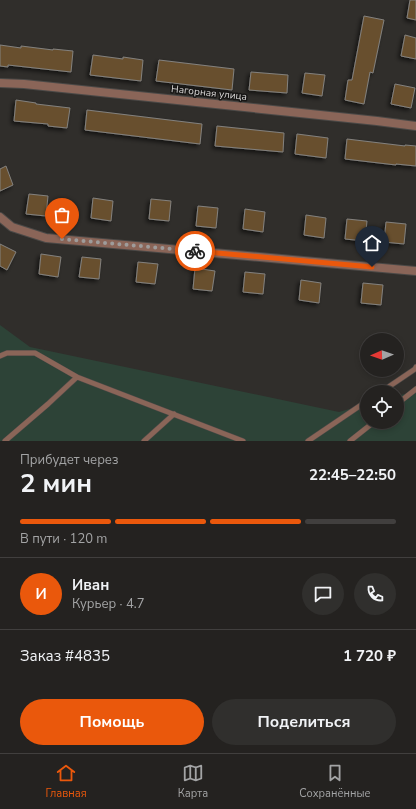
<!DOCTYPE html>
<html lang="ru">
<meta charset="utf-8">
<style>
body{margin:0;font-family:"Nunito Sans",sans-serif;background:#302f2d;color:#f1f3f6;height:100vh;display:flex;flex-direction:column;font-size:15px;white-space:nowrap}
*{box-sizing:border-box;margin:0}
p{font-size:13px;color:#a3a4a5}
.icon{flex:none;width:22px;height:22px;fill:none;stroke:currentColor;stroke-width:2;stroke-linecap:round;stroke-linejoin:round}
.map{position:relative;height:441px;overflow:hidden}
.side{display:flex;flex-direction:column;background:#242220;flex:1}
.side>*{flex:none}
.needle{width:26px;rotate:268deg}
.fabs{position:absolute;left:360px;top:333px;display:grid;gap:8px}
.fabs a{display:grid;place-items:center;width:44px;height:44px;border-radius:50%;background:#242220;box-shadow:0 2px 6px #0003,0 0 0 1px #413f3e;font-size:20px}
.pin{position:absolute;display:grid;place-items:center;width:34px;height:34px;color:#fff;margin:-41px -17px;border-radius:50% 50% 50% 0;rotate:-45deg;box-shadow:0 0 4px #0007}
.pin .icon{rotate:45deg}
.courier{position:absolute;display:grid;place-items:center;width:40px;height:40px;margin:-20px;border:3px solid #ea580c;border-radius:50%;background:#fff;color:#222;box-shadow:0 1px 5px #0007}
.headline em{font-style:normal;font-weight:700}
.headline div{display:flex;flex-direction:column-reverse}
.headline{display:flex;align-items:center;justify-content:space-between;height:68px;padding:0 20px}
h1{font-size:26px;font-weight:700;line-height:30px}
.bar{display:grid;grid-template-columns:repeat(4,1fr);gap:6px 4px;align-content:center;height:48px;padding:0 20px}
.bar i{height:5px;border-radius:3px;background:#413f3e}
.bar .active{background:#ea580c}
.bar p{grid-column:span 4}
.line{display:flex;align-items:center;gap:10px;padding:0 20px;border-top:1px solid #413f3e}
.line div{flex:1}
.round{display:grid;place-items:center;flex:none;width:42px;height:42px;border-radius:21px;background:#302f2d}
.cta{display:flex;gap:8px;margin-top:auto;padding:8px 20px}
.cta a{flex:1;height:46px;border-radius:24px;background:#ea580c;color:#fff;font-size:16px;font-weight:700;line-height:46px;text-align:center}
.cta a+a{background:#302f2d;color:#f1f3f6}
.menu{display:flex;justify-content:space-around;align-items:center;height:56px;border-top:1px solid #413f3e;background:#242220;font-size:11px;color:#a3a4a5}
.menu a{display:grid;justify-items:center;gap:2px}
.menu .active{color:#ea580c}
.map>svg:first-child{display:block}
.green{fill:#2d4337}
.building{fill:#68502f;stroke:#83817e;filter:url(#shadow)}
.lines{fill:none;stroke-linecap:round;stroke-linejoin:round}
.lane-casing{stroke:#4b4947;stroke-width:6}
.street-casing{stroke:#4b4947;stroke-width:10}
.lane{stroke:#8a6558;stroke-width:5}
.street{stroke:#8a6558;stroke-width:8}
.done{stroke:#9e9c9b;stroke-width:4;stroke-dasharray:0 7.2}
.route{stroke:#ea580c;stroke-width:5}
.labels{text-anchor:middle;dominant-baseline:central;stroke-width:3;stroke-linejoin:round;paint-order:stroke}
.street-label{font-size:10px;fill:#dad8d7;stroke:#171615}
</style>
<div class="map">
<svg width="416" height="441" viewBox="0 0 416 441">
<defs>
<filter id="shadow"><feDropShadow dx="-2.5" dy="2.5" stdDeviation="2" flood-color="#0009"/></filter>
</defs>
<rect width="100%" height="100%" fill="#302e2b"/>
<path class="green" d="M0,325L30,347L339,412L367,404V422H397V396L416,391V441H0Z"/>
<path class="building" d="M410,0H416V20L407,18Z
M364,16L384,20L373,73L370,72L364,104L345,100L348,80H352Z
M405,35L416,38V59L401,56Z
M0,45L21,48V46L53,50V49L73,51L71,72L8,65V67L0,66Z
M93,55L123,59V57L143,60L141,81L90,75Z
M159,60L234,69L232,90L156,81Z
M251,72L288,75L287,93L249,90Z
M305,73L325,75L322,96L302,93Z
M395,84L415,88L411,108L391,104Z
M16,100L36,103V104L70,108L67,128L48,126V124L14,121Z
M87,110L202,124L200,144L85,130Z
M217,126L284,133L283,152L215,146Z
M297,134L328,138L326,158L295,154Z
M347,139L405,146V145L416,146V166L396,164V165L345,159Z
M6,166L13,185L0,191V169Z
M29,194L48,196L46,216L26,214Z
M93,198L113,201L111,221L91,218Z
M151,199L171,201L169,221L149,219Z
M198,206L218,208L216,228L196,226Z
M245,209L265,212L263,232L243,229Z
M306,215L326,218L324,238L304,235Z
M347,219L367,221L365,241L345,239Z
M386,222L406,224L404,244L384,242Z
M0,244L16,252L7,270L0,266Z
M41,254L61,257L58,277L39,274Z
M82,257L101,259L99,279L79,277Z
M138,262L158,264L155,284L136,282Z
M195,268L215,271L212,291L193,289Z
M245,272L265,274L263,294L243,292Z
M301,280L321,283L319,303L299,300Z
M363,283L383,285L381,305L361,303Z"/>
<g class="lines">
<g class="lane-casing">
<path id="lane" d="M0,356L7,353H35L77,377L243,441
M381,392L415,369L416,367
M397,404L416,389
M5,441L48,404L77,377
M144,441L174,414
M308,441L367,401
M350,441L374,422"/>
</g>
<g class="street-casing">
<path id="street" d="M0,83L24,84L377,121L416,126
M0,217L12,227L46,238L416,271"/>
</g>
<use href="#lane" class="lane"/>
<use href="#street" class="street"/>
</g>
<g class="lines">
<path class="done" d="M62,239L195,251"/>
<path class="route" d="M195,251L372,267"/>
</g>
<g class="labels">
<g class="street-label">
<text transform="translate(209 93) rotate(6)">Нагорная улица</text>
</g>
</g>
</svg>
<div class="fabs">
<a><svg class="needle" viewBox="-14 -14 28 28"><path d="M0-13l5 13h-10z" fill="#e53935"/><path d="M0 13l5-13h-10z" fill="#a3a4a5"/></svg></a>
<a><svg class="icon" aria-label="locate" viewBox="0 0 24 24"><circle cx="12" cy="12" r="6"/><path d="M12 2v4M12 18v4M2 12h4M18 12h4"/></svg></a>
</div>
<div class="pin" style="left:62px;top:239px;background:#ea580c"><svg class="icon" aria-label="bag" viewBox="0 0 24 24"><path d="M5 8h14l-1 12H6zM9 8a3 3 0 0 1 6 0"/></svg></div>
<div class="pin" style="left:372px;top:267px;background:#1f2937"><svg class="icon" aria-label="home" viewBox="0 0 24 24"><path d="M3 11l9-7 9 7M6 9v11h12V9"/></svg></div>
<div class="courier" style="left:195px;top:251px"><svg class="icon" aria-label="bike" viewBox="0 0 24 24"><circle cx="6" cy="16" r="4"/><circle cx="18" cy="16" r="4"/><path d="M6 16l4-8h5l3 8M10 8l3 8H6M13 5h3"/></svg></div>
</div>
<section class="side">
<div class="headline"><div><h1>2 мин</h1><p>Прибудет через</p></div><em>22:45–22:50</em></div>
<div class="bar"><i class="active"></i><i class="active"></i><i class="active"></i><i></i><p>В пути · 120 m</p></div>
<div class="line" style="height:72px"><b class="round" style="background:#ea580c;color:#fff">И</b><div><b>Иван</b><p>Курьер · 4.7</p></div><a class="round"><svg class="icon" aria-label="chat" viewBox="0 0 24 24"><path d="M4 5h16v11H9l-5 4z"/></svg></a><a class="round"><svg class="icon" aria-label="phone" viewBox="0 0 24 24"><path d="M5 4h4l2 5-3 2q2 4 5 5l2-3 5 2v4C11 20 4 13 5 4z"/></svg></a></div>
<div class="line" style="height:52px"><div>Заказ #4835</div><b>1 720 ₽</b></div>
<div class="cta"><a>Помощь</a><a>Поделиться</a></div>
</section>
<nav class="menu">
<a class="active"><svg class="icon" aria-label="home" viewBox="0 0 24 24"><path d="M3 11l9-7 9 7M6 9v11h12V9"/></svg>Главная</a>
<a><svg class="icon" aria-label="map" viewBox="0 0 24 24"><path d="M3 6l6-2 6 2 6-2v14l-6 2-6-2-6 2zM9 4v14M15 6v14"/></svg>Карта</a>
<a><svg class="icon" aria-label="saved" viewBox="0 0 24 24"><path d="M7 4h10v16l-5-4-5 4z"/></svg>Сохранённые</a>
</nav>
